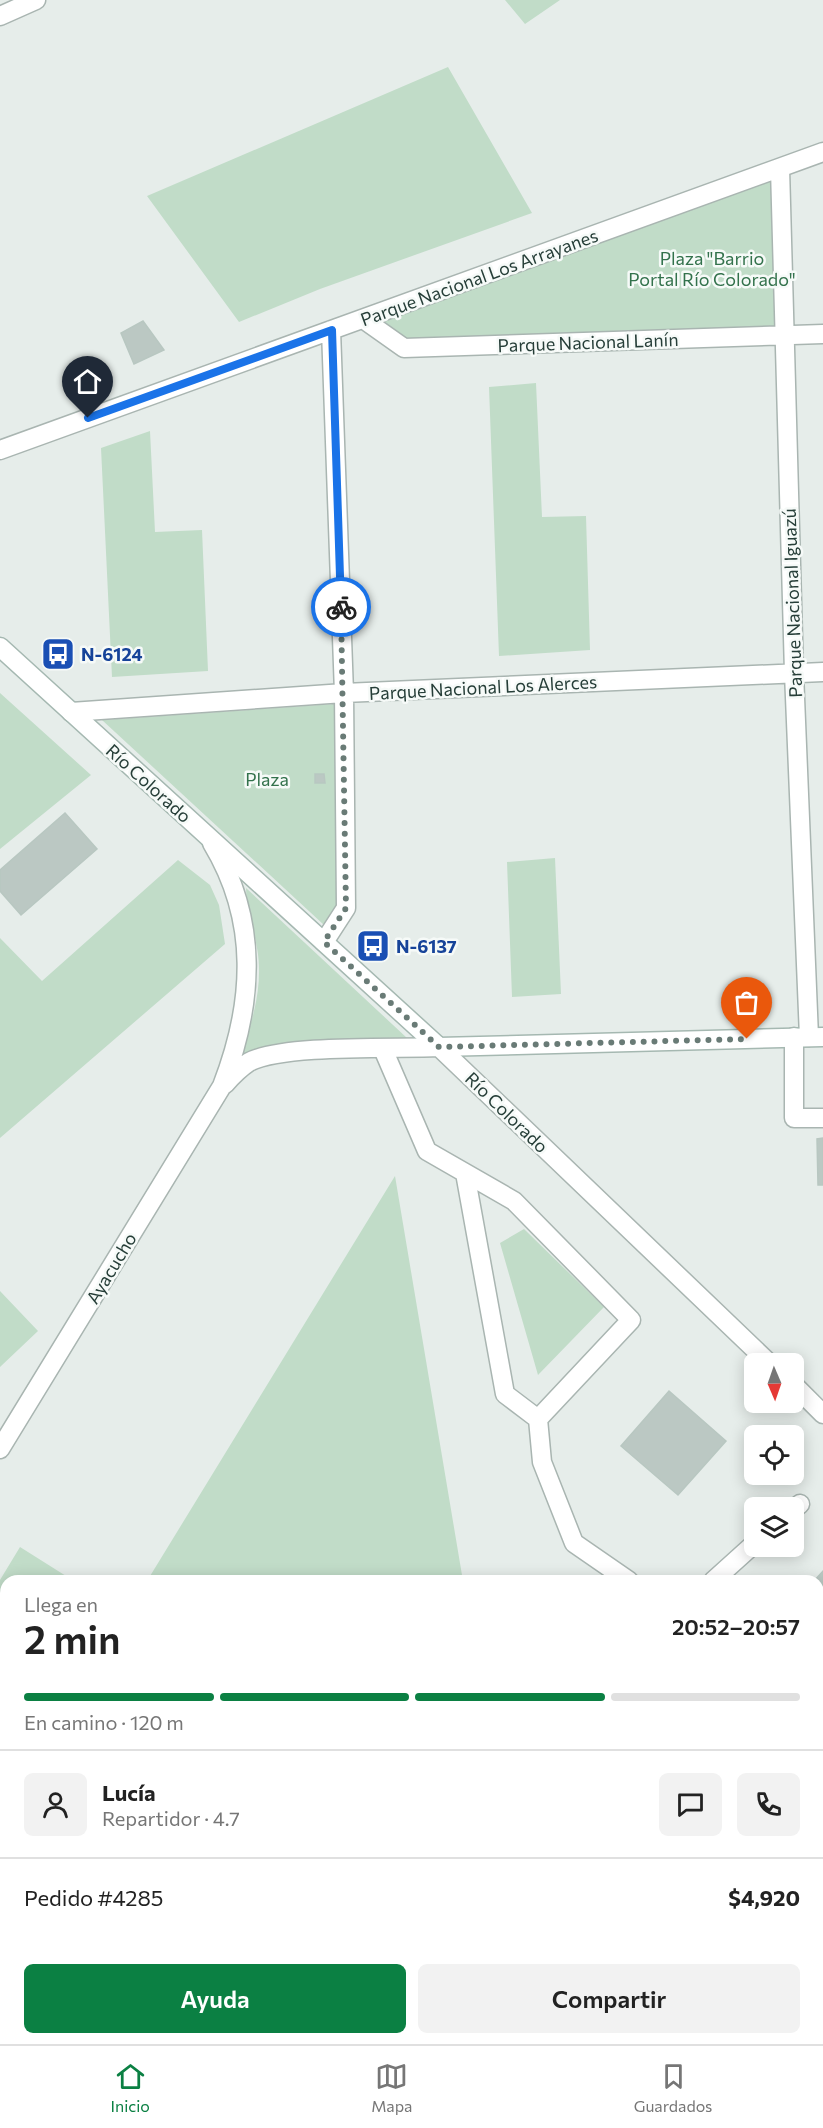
<!DOCTYPE html>
<html lang="es">
<meta charset="utf-8">
<style>
body{margin:0;font-family:Commissioner,sans-serif;background:#f2f2f2;color:#222;height:100vh;display:flex;flex-direction:column;font-size:22px;white-space:nowrap}
*{box-sizing:border-box;margin:0}
p{font-size:20px;color:#767676}
.icon{flex:none;width:33px;height:33px;fill:none;stroke:currentColor;stroke-width:2;stroke-linecap:round;stroke-linejoin:round}
.map{position:relative;flex:1;overflow:hidden}
.panel{position:absolute;left:0px;top:1575px;width:824px;height:470px;display:flex;flex-direction:column;background:#fff;border-radius:18px 18px 0 0;box-shadow:0 3px 15px #0003}
.panel>*{flex:none}
.needle{width:39px;rotate:178deg}
.fabs{position:absolute;left:744px;top:1353px;display:grid;gap:12px}
.fabs a{display:grid;place-items:center;width:60px;height:60px;border-radius:9px;background:#fff;box-shadow:0 3px 15px #0003;font-size:30px}
.pin{position:absolute;display:grid;place-items:center;width:51px;height:51px;color:#fff;margin:-62px -26px;border-radius:50% 50% 50% 0;rotate:-45deg;box-shadow:0 0 6px #0007}
.pin .icon{rotate:45deg}
.courier{position:absolute;display:grid;place-items:center;width:60px;height:60px;margin:-30px;border:4px solid #1a73e8;border-radius:50%;background:#fff;color:#222;box-shadow:0 2px 8px #0007}
.summary em{font-style:normal;font-weight:600}
.summary div{display:flex;flex-direction:column-reverse}
.summary{display:flex;align-items:center;justify-content:space-between;height:102px;padding:0 24px}
h1{font-size:39px;font-weight:600;line-height:45px}
.bar{display:grid;grid-template-columns:repeat(4,1fr);gap:9px 6px;align-content:center;height:72px;padding:0 24px}
.bar i{height:8px;border-radius:4px;background:#e0e0e0}
.bar .selected{background:#0b8043}
.bar p{grid-column:span 4}
.line{display:flex;align-items:center;gap:15px;padding:0 24px;border-top:2px solid #e0e0e0}
.line div{flex:1}
.round{display:grid;place-items:center;flex:none;width:63px;height:63px;border-radius:9px;background:#f2f2f2}
.button{display:flex;gap:12px;margin-top:auto;padding:12px 24px}
.button a{flex:1;height:69px;border-radius:9px;background:#0b8043;color:#fff;font-size:24px;font-weight:600;line-height:69px;text-align:center}
.button a+a{background:#f2f2f2;color:#222}
.tab-bar{display:flex;justify-content:space-around;align-items:center;height:84px;border-top:2px solid #e0e0e0;background:#fff;font-size:16px;color:#767676}
.tab-bar a{display:grid;justify-items:center;gap:3px}
.tab-bar .selected{color:#0b8043}
.map>svg:first-child{display:block}
.green{fill:#c1dcc8}
.building{fill:#bbc8c3;stroke:#b8c7c1;stroke-width:1.5}
.lines{fill:none;stroke-linecap:round;stroke-linejoin:round}
.lane-casing{stroke:#a9b5b1;stroke-width:21}
.street-casing{stroke:#a9b5b1;stroke-width:21}
.secondary-casing{stroke:#a5b8b1;stroke-width:21}
.lane{stroke:#fff;stroke-width:18}
.street{stroke:#fff;stroke-width:18}
.secondary{stroke:#fff;stroke-width:18}
.done{stroke:#697b76;stroke-width:6;stroke-dasharray:0 10.8}
.route{stroke:#1a73e8;stroke-width:8}
.labels{text-anchor:middle;dominant-baseline:central;stroke-width:5;stroke-linejoin:round;paint-order:stroke}
.park-label{font-size:18px;fill:#33724c;stroke:#f6faf8}
.street-label{font-size:18px;fill:#263e38;stroke:#f6faf8}
.transit-label{font-size:18px;font-weight:bold;fill:#164399;stroke:#f6faf8;text-anchor:start}
</style>
<div class="map">
<svg width="823" height="2044" viewBox="0 0 823 2044">
<rect width="100%" height="100%" fill="#e6edea"/>
<path class="green" d="M505,0H560L525,24Z
M448,67L532,213L320,289L239,322L147,196Z
M780,168L784,335L404,348L376,323Z
M536,383L542,517L586,516L590,650L499,656L489,387Z
M150,431L155,532L202,530L208,671L112,677L101,448Z
M0,693L91,775L0,849Z
M334,704L338,907L324,925L102,720Z
M555,858L561,994L512,997L507,862Z
M178,860L210,885L219,905L225,944L0,1138V938L42,981Z
M246,888L407,1038V1039C351,1041 292,1035 240,1058C252,1022 264,986 257,948C254,929 246,906 246,888Z
M395,1176L463,1581H147Z
M524,1229L604,1307L538,1375L500,1243Z
M0,1291L38,1331L0,1367Z
M20,1547L74,1581H6V2038H540L541,2044H0V1580Z"/>
<path class="building" d="M143,321L164,350L134,364L121,333Z
M56,648L63,655L59,660L51,653Z
M315,774H324L325,783H315Z
M65,813L97,849L21,915L0,891V870Z
M823,1138V1185H818L817,1139Z
M669,1391L726,1441L678,1495L621,1446Z
M823,1571V1623L818,1618V1581H814Z"/>
<g class="lines">
<g class="lane-casing">
<path id="lane" d="M794,1037V1118H823
M383,1049L427,1151L514,1201L631,1320L538,1419L505,1394L465,1173
M538,1419L542,1462L574,1543L629,1581
M794,1509L800,1504
M713,1581L754,1544"/>
</g>
<g class="street-casing">
<path id="street" d="M0,16L36,0
M780,168L794,673L809,1037
M363,319L404,348L823,334
M0,450L823,152
M71,712L344,693L823,672
M324,942L346,908L344,693L331,330
M225,1084C232,1076 240,1068 249,1062C284,1044 395,1049 439,1047L770,1364
M794,1385L823,1414
M0,1449L222,1086C254,1003 259,921 212,843"/>
</g>
<g class="secondary-casing">
<path id="secondary" d="M0,647L439,1047L823,1037"/>
</g>
<use href="#lane" class="lane"/>
<use href="#street" class="street"/>
<use href="#secondary" class="secondary"/>
</g>
<g class="lines">
<path class="done" d="M341,607L346,908L324,942L439,1047L747,1039"/>
<path class="route" d="M88,418L332,330L341,607"/>
</g>
<defs>
<g id="bus-square" transform="scale(1.725)"><rect x="-9" y="-9" width="18" height="18" rx="4" fill="#1a4fb4" stroke="#f6faf8"/><path d="M-5-6H5V4H4V6H2V4H-2V6H-4V4H-5ZM-3.5-4V0h7V-4ZM-3.5 1.2v1.5H-2V1.2ZM2 1.2v1.5H3.5V1.2Z" fill="#fff"/></g>
</defs>
<g fill-rule="evenodd">
<use href="#bus-square" x="58" y="654"/>
<use href="#bus-square" x="373" y="946"/>
</g>
<g class="labels">
<g class="park-label">
<text x="712" y="258">Plaza "Barrio<tspan x="712" dy="21">Portal Río Colorado"</tspan></text>
<text x="267" y="779">Plaza</text>
</g>
<g class="street-label">
<text transform="translate(479 277) rotate(-20)">Parque Nacional Los Arrayanes</text>
<text transform="translate(588 342) rotate(-2)">Parque Nacional Lanín</text>
<text transform="translate(792 603) rotate(-92)">Parque Nacional Iguazú</text>
<text transform="translate(483 687) rotate(-3)">Parque Nacional Los Alerces</text>
<text transform="translate(149 783) rotate(42)">Río Colorado</text>
<text transform="translate(507 1112) rotate(44)">Río Colorado</text>
<text transform="translate(111 1268) rotate(-59)">Ayacucho</text>
</g>
<g class="transit-label">
<text x="81" y="654">N-6124</text>
<text x="396" y="946">N-6137</text>
</g>
</g>
</svg>
<div class="fabs">
<a><svg class="needle" viewBox="-14 -14 28 28"><path d="M0-13l5 13h-10z" fill="#e53935"/><path d="M0 13l5-13h-10z" fill="#767676"/></svg></a>
<a><svg class="icon" aria-label="locate" viewBox="0 0 24 24"><circle cx="12" cy="12" r="6"/><path d="M12 2v4M12 18v4M2 12h4M18 12h4"/></svg></a>
<a><svg class="icon" aria-label="layers" viewBox="0 0 24 24"><path d="M12 4l9 5-9 5-9-5zM3 14l9 5 9-5"/></svg></a>
</div>
<div class="pin" style="left:747px;top:1039px;background:#ea580c"><svg class="icon" aria-label="bag" viewBox="0 0 24 24"><path d="M5 8h14l-1 12H6zM9 8a3 3 0 0 1 6 0"/></svg></div>
<div class="pin" style="left:88px;top:418px;background:#1f2937"><svg class="icon" aria-label="home" viewBox="0 0 24 24"><path d="M3 11l9-7 9 7M6 9v11h12V9"/></svg></div>
<div class="courier" style="left:341px;top:607px"><svg class="icon" aria-label="bike" viewBox="0 0 24 24"><circle cx="6" cy="16" r="4"/><circle cx="18" cy="16" r="4"/><path d="M6 16l4-8h5l3 8M10 8l3 8H6M13 5h3"/></svg></div>
<section class="panel">
<div class="summary"><div><h1>2 min</h1><p>Llega en</p></div><em>20:52–20:57</em></div>
<div class="bar"><i class="selected"></i><i class="selected"></i><i class="selected"></i><i></i><p>En camino · 120 m</p></div>
<div class="line" style="height:108px"><a class="round"><svg class="icon" aria-label="person" viewBox="0 0 24 24"><circle cx="12" cy="8" r="4"/><path d="M4 21q1-7 8-7t8 7"/></svg></a><div><b>Lucía</b><p>Repartidor · 4.7</p></div><a class="round"><svg class="icon" aria-label="chat" viewBox="0 0 24 24"><path d="M4 5h16v11H9l-5 4z"/></svg></a><a class="round"><svg class="icon" aria-label="phone" viewBox="0 0 24 24"><path d="M5 4h4l2 5-3 2q2 4 5 5l2-3 5 2v4C11 20 4 13 5 4z"/></svg></a></div>
<div class="line" style="height:78px"><div>Pedido #4285</div><b>$4,920</b></div>
<div class="button"><a>Ayuda</a><a>Compartir</a></div>
</section>
</div>
<nav class="tab-bar">
<a class="selected"><svg class="icon" aria-label="home" viewBox="0 0 24 24"><path d="M3 11l9-7 9 7M6 9v11h12V9"/></svg>Inicio</a>
<a><svg class="icon" aria-label="map" viewBox="0 0 24 24"><path d="M3 6l6-2 6 2 6-2v14l-6 2-6-2-6 2zM9 4v14M15 6v14"/></svg>Mapa</a>
<a><svg class="icon" aria-label="saved" viewBox="0 0 24 24"><path d="M7 4h10v16l-5-4-5 4z"/></svg>Guardados</a>
</nav>
